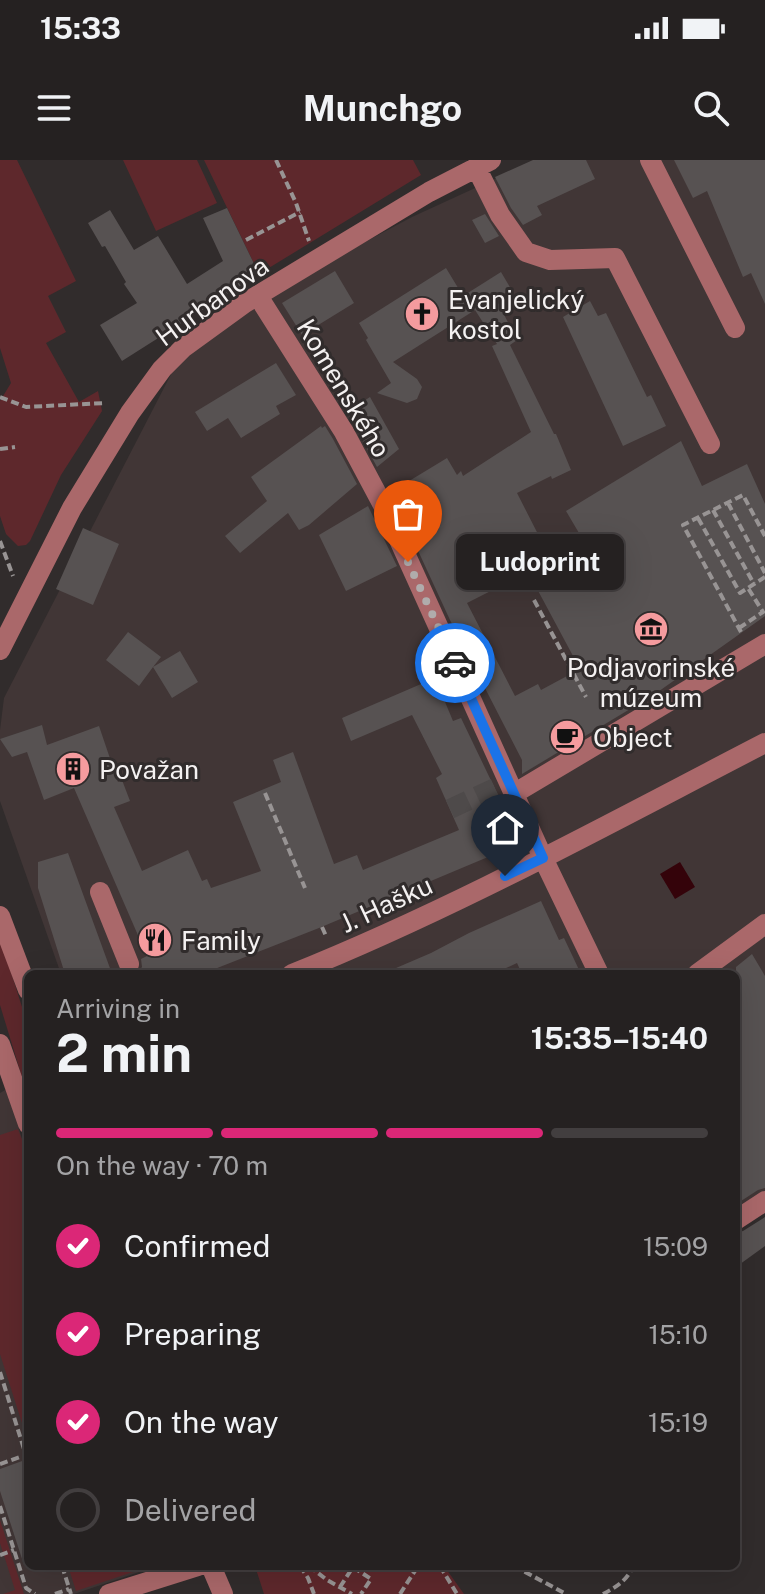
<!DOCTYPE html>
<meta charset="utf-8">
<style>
body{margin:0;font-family:"Public Sans",sans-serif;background:#312e2e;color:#f1f3f6;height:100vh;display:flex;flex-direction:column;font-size:30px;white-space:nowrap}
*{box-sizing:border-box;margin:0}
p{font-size:26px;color:#a3a3a5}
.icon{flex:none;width:44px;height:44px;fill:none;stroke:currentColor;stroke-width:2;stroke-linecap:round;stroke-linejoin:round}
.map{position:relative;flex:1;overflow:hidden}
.details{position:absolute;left:24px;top:810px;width:716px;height:600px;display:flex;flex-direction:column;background:#252121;border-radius:12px;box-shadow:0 8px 32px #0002,0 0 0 2px #423e3f}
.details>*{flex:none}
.pin{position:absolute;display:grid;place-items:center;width:68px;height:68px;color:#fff;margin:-82px -34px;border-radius:50% 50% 50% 0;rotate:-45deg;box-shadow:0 0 8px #0007}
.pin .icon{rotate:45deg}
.courier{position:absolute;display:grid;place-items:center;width:80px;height:80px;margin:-40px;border:6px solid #1a73e8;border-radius:50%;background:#fff;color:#222;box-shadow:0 2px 10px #0007}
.bubble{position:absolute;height:56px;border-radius:12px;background:#252121;box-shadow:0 8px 32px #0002,0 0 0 2px #423e3f;font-size:26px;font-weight:700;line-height:56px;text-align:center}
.summary em{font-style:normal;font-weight:700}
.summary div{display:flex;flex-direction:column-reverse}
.summary{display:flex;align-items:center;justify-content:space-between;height:136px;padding:0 32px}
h1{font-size:52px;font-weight:700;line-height:60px}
.bar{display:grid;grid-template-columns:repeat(4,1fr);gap:12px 8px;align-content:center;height:96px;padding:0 32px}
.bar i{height:10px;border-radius:6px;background:#423e3f}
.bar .selected{background:#db2777}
.bar p{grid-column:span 4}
ol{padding:0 32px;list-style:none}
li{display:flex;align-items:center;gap:24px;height:88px}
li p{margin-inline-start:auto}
li .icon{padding:8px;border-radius:50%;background:#db2777;color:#fff;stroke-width:4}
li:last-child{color:#a3a3a5}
li i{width:44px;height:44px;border:4px solid #423e3f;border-radius:50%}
.status{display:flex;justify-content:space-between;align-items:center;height:56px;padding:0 40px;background:#252121;direction:ltr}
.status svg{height:22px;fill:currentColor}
header{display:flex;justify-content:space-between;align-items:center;height:104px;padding:0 32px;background:#252121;font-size:36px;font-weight:700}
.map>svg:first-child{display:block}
.built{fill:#413636}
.green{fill:#5e282c}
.water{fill:#34030a}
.building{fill:#575252;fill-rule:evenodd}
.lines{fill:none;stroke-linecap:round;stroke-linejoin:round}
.minor-tunnel{stroke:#4e4a4a;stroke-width:20;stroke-dasharray:20 10;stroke-linecap:butt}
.path{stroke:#989494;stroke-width:4;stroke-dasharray:8 4;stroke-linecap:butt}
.minor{stroke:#aa686a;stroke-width:20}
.done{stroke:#b0acac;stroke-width:8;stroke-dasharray:0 14.4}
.route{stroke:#1a73e8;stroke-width:10}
.labels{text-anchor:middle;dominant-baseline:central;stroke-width:6;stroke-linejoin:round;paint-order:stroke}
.poi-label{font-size:26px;fill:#f4f1f1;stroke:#312c2c;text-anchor:start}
.street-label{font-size:26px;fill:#f4f1f1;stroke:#312c2c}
</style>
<div class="status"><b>15:33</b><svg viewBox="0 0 49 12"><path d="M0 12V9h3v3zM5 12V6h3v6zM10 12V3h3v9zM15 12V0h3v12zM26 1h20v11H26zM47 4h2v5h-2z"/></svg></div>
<header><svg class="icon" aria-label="menu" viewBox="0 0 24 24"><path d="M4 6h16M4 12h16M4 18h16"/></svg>Munchgo<svg class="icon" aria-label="search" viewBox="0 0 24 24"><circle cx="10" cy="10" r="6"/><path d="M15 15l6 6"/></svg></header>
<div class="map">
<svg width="765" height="1434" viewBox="0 0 765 1434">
<rect width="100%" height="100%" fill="#312c2c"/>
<path class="built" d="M536,0H765V1036L736,1057V814H61L0,641V570L4,538L182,193L243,147L412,57Z
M7,929L28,999V1406H147L148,1409L74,1434H0V933Z"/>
<path class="green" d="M0,0H17L76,121L48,136L66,172L46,183L79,242L98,231L102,251L61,315L30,381L26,385L18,386L6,374L0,356V241L11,223L0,188Z
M123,0H197L217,43L156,71Z
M204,0H413L421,15L259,114Z
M0,777L28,866V937L0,845Z
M18,969L24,985V1020L28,1032V1282L0,1194V975Z
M0,1360L24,1434H3L15,1430L0,1383Z
M68,1406H140L133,1412L76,1431Z
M255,1406H444L464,1434H264Z"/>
<path class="water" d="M680,702L695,727L675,739L660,714Z"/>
<path class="building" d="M533,0H586L595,19L537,46L542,55L523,65L511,48L495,17Z
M674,0H765V144L751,113L743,117L707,31L693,38Z
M227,48L259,114L122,201L100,165L137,143L124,124L126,122L105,86L102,87L88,63L110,50L134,90L158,76L187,124L223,101L203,58Z
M485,54L499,76L485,83L472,60Z
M446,108L463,136L501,112L511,129L496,139L517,180L510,185L554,274H556L571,310L552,319L551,316L517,333L565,427L599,407L566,351L681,281L702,326L747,304L765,344V456L655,534L522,614V600L450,460L391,332L447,298L457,315L461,311L463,316L531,272L492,186L497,184L475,150L393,202L417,219L422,227L417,239L407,243L377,233L391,223L366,180L368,178L359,163ZM528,412L580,509L541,530L538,524L515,536L467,443Z
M335,111L354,143L302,175L282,143Z
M590,141L598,156L606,153L647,237L651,235L666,266L623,286L563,157Z
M276,203L296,235L276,246L280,254L241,278L228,258L207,271L195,252Z
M370,237L399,289L377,307L347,252Z
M321,266L322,268L325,266L333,279L357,324L309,365L299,370L288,353L240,393L225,376L267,341L251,317Z
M368,346L397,406L346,431L319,375Z
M83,368L119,384L93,445L56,429Z
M128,472L161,497L153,507L180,491L198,522L172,538L153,507L139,526L106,500Z
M435,518L453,561L461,558L521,683L319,768L202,814H137L142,807L141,799L147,796L74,628L44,640L27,592L12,597L0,579L42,565L47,585L99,566L118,622L122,620L130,641L114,647L142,711L188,690L202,721L207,719L211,728L261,711L233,642L281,622L273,600L293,592L334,704L357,695L363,710L459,670L436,618L442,614L412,555L351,581L342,558Z
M68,693L111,811L117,809L121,814H65L38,728V702Z
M541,741L559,780L564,778L581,814H522L517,803L493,814H382L431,793L469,773Z
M752,794L765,816V1028L758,1030L741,1041L736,1039V807Z
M765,1057V1086L736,1107V1073L743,1071Z
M25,1300L28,1311V1404L24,1405L0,1331V1309Z"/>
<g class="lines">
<path class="minor-tunnel" d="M450,649L495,628"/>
<path class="path" d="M276,0L296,43L309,81
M246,80L300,52
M0,237L26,247L105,243
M0,289L15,287
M728,343L765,413
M713,350L754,424
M698,358L740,433L765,417
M0,381L13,416
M534,440L586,537
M739,468L763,452L748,428
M741,472L683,365L743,335L765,376
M265,633L305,728
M322,767L326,776
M370,811L371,814
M0,1212L28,1302
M0,1304L26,1295
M0,1346L26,1428L35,1434
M0,1395L14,1390
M62,1406L71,1434
M300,1406L308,1418L314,1434
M309,1406L327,1420L352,1434
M440,1406L457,1434
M514,1406L566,1434
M251,1408L257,1406
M340,1427L353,1407L371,1419L361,1434
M55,1434L69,1429
M400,1434L418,1406
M603,1434C616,1427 627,1421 633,1406"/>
<path class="minor" d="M650,0L735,168
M476,7L500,55L526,92L550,100L615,98L710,284
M258,136L344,272L385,349L543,698L599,814
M0,490L72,348L130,253L162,209L183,188L245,143L429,32L491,0
M515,633L765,484
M100,732L129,804
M0,756L28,830
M292,814C454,749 610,663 765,583
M697,814L765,764
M0,884L28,964
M736,1060L765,1041
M211,1406L223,1434
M109,1434L198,1406"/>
</g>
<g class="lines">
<path class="done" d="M408,402L455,503"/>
<path class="route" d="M455,503L543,698L505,716"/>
</g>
<defs>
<g id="church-disc" transform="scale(1.8)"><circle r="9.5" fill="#f59b9e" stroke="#312c2c"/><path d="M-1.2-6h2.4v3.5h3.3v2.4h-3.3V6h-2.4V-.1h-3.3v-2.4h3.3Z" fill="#111"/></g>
<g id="museum-disc" transform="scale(1.8)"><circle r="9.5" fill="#f59b9e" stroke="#312c2c"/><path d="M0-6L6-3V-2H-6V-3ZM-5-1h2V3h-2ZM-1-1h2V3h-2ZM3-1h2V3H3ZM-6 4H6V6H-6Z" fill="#111"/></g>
<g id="cafe-disc" transform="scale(1.8)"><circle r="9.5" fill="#f59b9e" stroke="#312c2c"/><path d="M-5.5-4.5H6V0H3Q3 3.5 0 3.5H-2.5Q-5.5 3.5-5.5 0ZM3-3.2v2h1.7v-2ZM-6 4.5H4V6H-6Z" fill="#111"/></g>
<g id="building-disc" transform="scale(1.8)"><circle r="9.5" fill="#f59b9e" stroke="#312c2c"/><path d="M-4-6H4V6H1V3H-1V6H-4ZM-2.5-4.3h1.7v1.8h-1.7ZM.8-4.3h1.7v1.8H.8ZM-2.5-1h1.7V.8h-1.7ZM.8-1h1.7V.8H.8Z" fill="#111"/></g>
<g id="restaurant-disc" transform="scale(1.8)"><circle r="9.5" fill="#f59b9e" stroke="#312c2c"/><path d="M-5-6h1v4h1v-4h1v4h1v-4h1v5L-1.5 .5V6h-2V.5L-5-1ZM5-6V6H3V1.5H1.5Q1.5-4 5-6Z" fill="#111"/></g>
</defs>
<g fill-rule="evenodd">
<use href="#church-disc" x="422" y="154"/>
<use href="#museum-disc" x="651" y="469"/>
<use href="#cafe-disc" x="567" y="577"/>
<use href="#building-disc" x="73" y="609"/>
<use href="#restaurant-disc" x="155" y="780"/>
</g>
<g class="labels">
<g class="poi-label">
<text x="448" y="139">Evanjelický<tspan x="448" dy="30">kostol</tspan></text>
<text x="651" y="507" text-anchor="middle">Podjavorinské<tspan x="651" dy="30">múzeum</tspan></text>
<text x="593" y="577">Object</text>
<text x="99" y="609">Považan</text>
<text x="181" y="780">Family</text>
</g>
<g class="street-label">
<text transform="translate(212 141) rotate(-36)">Hurbanova</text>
<text transform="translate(344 228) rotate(59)">Komenského</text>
<text transform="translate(386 744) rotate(-25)">J. Hašku</text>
</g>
</g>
</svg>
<div class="pin" style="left:408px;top:402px;background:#ea580c"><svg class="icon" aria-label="bag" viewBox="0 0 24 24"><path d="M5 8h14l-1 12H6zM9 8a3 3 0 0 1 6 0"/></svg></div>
<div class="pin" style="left:505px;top:716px;background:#1f2937"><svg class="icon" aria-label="home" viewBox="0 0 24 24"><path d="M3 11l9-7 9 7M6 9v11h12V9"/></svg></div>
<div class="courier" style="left:455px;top:503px"><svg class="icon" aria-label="car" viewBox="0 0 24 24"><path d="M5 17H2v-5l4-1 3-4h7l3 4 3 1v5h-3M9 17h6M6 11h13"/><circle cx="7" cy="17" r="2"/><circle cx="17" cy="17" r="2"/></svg></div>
<div class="bubble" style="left:456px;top:374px;width:168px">Ludoprint</div>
<section class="details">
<div class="summary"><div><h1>2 min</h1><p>Arriving in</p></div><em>15:35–15:40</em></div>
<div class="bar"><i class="selected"></i><i class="selected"></i><i class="selected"></i><i></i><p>On the way · 70 m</p></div>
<ol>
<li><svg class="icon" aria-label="check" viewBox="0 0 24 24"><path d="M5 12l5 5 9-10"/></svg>Confirmed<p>15:09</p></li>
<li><svg class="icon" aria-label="check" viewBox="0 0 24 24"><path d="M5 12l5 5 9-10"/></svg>Preparing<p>15:10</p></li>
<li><svg class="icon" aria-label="check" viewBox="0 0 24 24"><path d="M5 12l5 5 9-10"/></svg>On the way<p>15:19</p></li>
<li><i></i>Delivered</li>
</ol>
</section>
</div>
